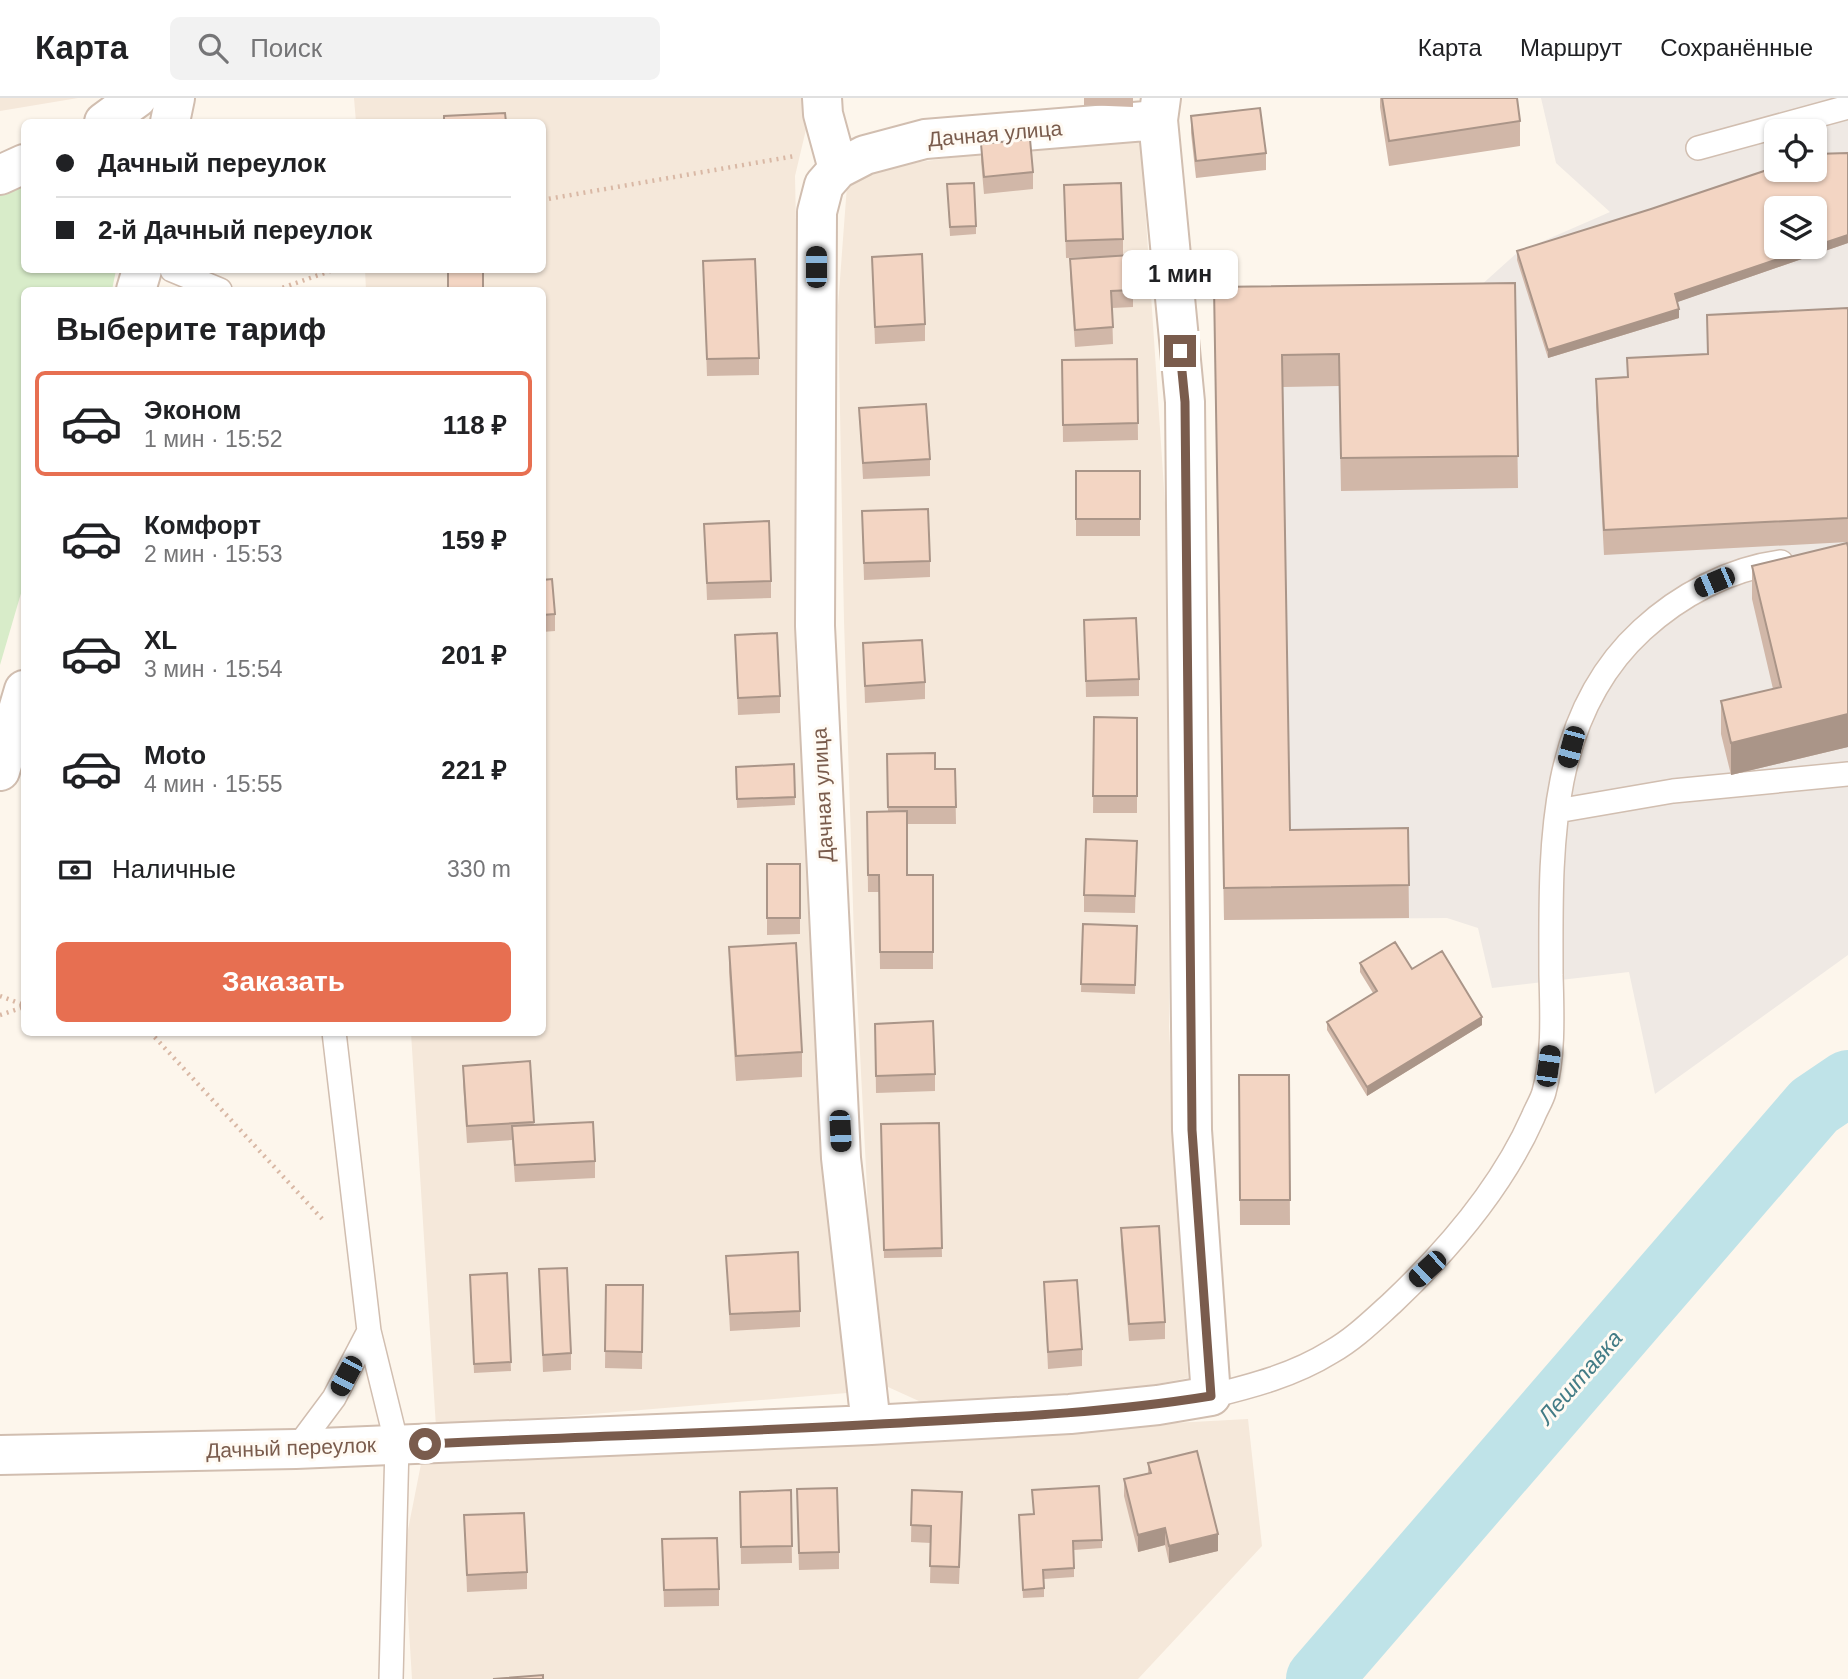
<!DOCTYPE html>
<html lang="ru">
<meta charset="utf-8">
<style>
:root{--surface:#fff;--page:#f2f2f2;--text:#202124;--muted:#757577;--line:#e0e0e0;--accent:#e76f51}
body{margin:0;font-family:Helvetica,sans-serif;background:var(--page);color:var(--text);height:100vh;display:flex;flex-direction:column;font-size:26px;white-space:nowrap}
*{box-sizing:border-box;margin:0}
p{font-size:23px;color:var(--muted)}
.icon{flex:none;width:38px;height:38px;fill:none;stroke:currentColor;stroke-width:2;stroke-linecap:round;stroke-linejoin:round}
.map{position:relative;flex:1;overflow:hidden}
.side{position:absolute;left:21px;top:189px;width:525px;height:749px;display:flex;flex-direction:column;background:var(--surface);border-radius:10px;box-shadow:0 2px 5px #0004}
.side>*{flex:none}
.top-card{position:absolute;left:21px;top:21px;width:525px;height:154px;border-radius:10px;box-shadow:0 2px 5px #0004;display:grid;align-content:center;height:154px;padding:0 35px;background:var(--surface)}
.buttons{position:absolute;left:1764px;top:21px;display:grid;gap:14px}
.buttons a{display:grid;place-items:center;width:63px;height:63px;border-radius:10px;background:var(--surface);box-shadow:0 2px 5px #0004;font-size:35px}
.end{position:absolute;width:32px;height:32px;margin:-16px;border:9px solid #7a5c4d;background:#fff;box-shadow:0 0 0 4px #fff}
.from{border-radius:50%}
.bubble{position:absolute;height:49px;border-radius:10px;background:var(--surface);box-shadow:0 2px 5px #0004;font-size:23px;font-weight:700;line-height:49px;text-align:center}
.car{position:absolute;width:21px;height:42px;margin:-21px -10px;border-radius:9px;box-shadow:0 0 5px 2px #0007;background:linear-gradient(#222 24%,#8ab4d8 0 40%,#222 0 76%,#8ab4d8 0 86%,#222 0)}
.top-card b{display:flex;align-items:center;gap:24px;height:66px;font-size:26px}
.top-card b+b{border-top:2px solid var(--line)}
.top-card i{width:18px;height:18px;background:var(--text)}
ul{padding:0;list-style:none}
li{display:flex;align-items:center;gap:21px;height:105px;margin:0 14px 10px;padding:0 21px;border:4px solid transparent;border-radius:10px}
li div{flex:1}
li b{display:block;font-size:26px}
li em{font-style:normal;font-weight:700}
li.on{border-color:var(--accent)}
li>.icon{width:63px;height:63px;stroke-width:1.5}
h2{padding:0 35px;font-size:32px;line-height:84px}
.pay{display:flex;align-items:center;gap:18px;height:77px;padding:0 35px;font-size:26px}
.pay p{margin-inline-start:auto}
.primary-button{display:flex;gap:14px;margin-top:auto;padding:14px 35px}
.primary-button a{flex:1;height:80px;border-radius:10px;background:var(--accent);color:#fff;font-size:28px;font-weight:700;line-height:80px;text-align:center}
header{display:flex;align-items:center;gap:42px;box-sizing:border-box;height:98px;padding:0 35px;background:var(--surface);border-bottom:2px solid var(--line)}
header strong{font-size:33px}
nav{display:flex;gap:38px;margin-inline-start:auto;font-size:24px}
.search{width:490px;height:63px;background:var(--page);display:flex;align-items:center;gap:18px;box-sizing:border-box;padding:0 24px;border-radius:10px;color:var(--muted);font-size:26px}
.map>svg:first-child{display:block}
</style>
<header>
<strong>Карта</strong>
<div class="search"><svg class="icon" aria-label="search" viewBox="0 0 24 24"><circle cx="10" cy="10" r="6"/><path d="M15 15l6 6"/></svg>Поиск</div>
<nav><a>Карта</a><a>Маршрут</a><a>Сохранённые</a></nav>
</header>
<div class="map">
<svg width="1848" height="1581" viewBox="0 0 1848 1581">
<rect width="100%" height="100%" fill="#fdf6ec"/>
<!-- residential -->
<path fill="#f5e8da" d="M 0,0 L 78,0 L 0,13 Z
M 354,0 L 811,0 L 812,6 L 795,78 L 797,174 L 795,557 L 814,867 L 847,1295 L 436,1329 L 411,935 L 542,934 L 542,192 L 366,192 L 365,172 L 542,172 L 542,24 L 356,24 Z
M 1140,33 L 1168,450 L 1169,929 L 1188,1280 L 1090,1299 L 921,1304 L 877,1284 L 854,839 L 844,523 L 838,208 L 848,74 Z
M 1248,1321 L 1262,1448 L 1138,1581 L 412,1581 L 404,1452 L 421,1366 Z"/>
<!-- industrial -->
<path fill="#efe9e4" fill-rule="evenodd" d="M 1541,0 L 1848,0 L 1848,857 L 1655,996 L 1629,874 L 1492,890 L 1478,830 L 1447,820 L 1224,822 L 1214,221 L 1375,188 L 1469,198 L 1518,154 L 1610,114 L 1556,65 ZM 1776,33 L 1815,33 L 1815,72 L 1776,72 ZM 1776,110 L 1815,110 L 1815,149 L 1776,149 Z"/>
<!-- green -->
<path fill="#d8ecc9" d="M 24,78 L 24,172 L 116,172 L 112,192 L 24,192 L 24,485 L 0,567 L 0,90 Z"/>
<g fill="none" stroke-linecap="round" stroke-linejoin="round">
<!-- river -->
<path stroke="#bfe3e8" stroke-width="66" d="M 1319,1581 L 1814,1008 L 1848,985"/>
<defs>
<path id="lane" d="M 1698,50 L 1848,9
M 172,172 L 220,192
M 1557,713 L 1673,693 L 1848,676
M 334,934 L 369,1233
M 1211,1298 C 1252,1288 1294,1277 1331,1254 C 1354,1241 1372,1223 1392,1205 C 1447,1153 1502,1089 1533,1019 C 1536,1011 1542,1002 1544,994 C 1554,958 1552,914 1551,877 C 1551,756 1545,621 1642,532 C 1680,497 1729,471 1781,464
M 296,1351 L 334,1300 L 369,1233 L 397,1347 L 391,1581"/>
<path id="street" d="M 822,0 L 823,16 L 838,71
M 104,24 L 137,0
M 170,24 L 175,0
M 0,77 L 24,66
M 136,192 L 142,172
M 0,673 L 24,592
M 871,1327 L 841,1060 L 815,528 L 817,114 L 824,87 L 838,71 L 865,57 L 925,41 L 1158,22
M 0,1357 L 296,1351 L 871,1327 L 1070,1316 L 1158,1307 L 1211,1298 L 1192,1032 L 1185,304 L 1158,22 L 1161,0"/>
</defs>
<!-- lane casing -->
<use href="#lane" stroke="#d1beb0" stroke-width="26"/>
<!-- street casing -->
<use href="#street" stroke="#d1beb0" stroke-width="42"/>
<!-- path -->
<path stroke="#d9b8a5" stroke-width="4.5" stroke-dasharray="2 5" stroke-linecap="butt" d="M 542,102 L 795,58
M 276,192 L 333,172
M 0,898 L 24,907
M 0,917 L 24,909
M 150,934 L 325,1124"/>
<!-- lane -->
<use href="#lane" stroke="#fff" stroke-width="23"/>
<!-- street -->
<use href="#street" stroke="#fff" stroke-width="38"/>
</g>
<!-- wall -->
<path fill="#d1b7a8" d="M 1084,0 L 1133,0 L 1133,9 L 1084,7 Z
M 1380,0 L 1517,0 L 1520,23 L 1520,48 L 1389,68 L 1380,9 Z
M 1191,18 L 1266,55 L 1266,72 L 1196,80 L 1191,35 Z
M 981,46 L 1033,74 L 1033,91 L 984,96 L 981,63 Z
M 947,86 L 976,128 L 976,136 L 950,138 Z
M 1064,87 L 1123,141 L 1123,157 L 1133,192 L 1133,209 L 1112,210 L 1113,246 L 1075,249 L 1070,178 L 1070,161 L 1121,158 L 1066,160 Z
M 1848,145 L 1677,204 L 1679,220 L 1548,260 L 1517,162 L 1517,153 Z
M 872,159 L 925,226 L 925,243 L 875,246 Z
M 703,163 L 759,260 L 759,277 L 707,278 Z
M 1515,185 L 1518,390 L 1341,393 L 1339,288 L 1283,289 L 1290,732 L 1408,730 L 1409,820 L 1224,822 L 1214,189 Z
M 1848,210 L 1848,444 L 1604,457 L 1596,306 L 1596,281 L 1627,279 L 1627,260 L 1707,256 L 1707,217 Z
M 1137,261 L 1138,342 L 1063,344 L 1062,262 Z
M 859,310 L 930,361 L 930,378 L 863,381 Z
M 1076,373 L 1140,373 L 1140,438 L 1076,438 Z
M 862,413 L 930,463 L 930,479 L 864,482 Z
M 704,426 L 771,483 L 771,500 L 707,502 Z
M 1752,468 L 1848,649 L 1731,677 L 1721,636 L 1721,603 L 1773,591 L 1752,501 Z
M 542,482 L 555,516 L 555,533 L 542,534 Z
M 1084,522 L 1139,581 L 1139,598 L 1086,599 Z
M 735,537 L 780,598 L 780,615 L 738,617 Z
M 863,545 L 925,584 L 925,601 L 865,605 Z
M 1094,619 L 1137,620 L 1137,715 L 1093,715 Z
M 887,656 L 935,671 L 955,671 L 956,726 L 907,726 L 907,777 L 933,777 L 933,871 L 880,871 L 879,794 L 868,794 L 867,714 L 888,713 Z
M 794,666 L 795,707 L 737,710 L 736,669 Z
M 1137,743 L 1135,815 L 1084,814 L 1084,797 Z
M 767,766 L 800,766 L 800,836 L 767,837 Z
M 1083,826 L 1137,828 L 1135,896 L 1081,894 Z
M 729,849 L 802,954 L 802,979 L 736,983 L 729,874 Z
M 1360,865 L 1412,871 L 1482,927 L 1367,998 L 1327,932 L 1327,924 L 1373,895 L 1360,874 Z
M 875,926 L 935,976 L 935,993 L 876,995 Z
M 530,963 L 534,1027 L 595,1063 L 595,1080 L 515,1084 L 512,1042 L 467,1045 L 463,985 L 463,968 Z
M 1239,977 L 1289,977 L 1290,1127 L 1240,1127 Z
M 939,1025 L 942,1159 L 884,1160 L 881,1026 Z
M 1121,1130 L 1165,1224 L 1165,1241 L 1129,1243 L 1121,1147 Z
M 726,1158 L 800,1213 L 800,1229 L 730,1233 Z
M 539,1171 L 571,1255 L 571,1272 L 543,1274 Z
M 507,1175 L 511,1273 L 474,1275 L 470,1177 Z
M 1044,1184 L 1082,1251 L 1082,1268 L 1048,1271 Z
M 606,1187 L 643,1187 L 642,1271 L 605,1270 Z
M 1148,1365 L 1218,1453 L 1169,1465 L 1165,1447 L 1138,1454 L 1124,1398 L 1124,1381 L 1148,1375 Z
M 791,1392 L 792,1465 L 741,1466 L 740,1411 Z
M 912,1392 L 962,1411 L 959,1486 L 930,1485 L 931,1445 L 911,1444 Z
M 797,1408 L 839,1454 L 839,1471 L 799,1472 Z
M 464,1417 L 527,1474 L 527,1491 L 467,1494 Z
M 1019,1425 L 1102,1442 L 1102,1450 L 1074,1452 L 1074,1479 L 1044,1481 L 1044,1499 L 1023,1500 Z
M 662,1441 L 719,1491 L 719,1508 L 664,1509 Z"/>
<!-- shaded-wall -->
<path fill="#aa9588" d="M 1848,137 L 1848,145 L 1675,205 L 1675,196 Z
M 1679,211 L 1679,220 L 1548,260 L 1548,252 Z
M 1848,616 L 1848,649 L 1731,677 L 1731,645 Z
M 1482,919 L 1482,927 L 1367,998 L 1367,989 Z
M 1165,1430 L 1165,1447 L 1138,1454 L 1138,1437 Z
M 1218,1436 L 1218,1453 L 1169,1465 L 1169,1448 Z"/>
<!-- building -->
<path fill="#f3d5c3" stroke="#aa9588" stroke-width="2" d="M 1382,0 L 1517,0 L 1520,23 L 1389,43 Z
M 1260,10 L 1266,55 L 1196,63 L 1191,18 Z
M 505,15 L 506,24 L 444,24 L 444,18 Z
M 1030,41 L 1033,74 L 984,79 L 981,46 Z
M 1848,55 L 1848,137 L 1815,148 L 1815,110 L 1776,110 L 1776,149 L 1813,149 L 1675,196 L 1679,211 L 1548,252 L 1517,153 L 1651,111 L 1776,69 L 1776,72 L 1815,72 L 1815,56 Z
M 974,85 L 976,128 L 950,129 L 947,86 Z
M 1121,85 L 1123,141 L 1066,143 L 1064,87 Z
M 922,156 L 925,226 L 875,229 L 872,159 Z
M 1131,157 L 1133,192 L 1111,193 L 1113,229 L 1075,232 L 1070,161 Z
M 755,161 L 759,260 L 707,261 L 703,163 Z
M 448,172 L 483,172 L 483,192 L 448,192 Z
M 1515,185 L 1518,358 L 1341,360 L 1339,256 L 1282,257 L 1290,732 L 1408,730 L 1409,787 L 1224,790 L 1214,189 Z
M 1848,210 L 1848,420 L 1604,432 L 1596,281 L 1628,279 L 1627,260 L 1708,256 L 1707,217 Z
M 1137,261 L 1138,325 L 1063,327 L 1062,262 Z
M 926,306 L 930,361 L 863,365 L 859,310 Z
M 1076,373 L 1140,373 L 1140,421 L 1076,421 Z
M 928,411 L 930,463 L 864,465 L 862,413 Z
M 769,423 L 771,483 L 707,485 L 704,426 Z
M 1847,445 L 1848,449 L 1848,616 L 1731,645 L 1721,603 L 1781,589 L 1752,468 Z
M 552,481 L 555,516 L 542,517 L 542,482 Z
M 1136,520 L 1139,581 L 1086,583 L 1084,522 Z
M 777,535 L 780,598 L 738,600 L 735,537 Z
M 922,542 L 925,584 L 865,588 L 863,545 Z
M 1094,619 L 1137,620 L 1137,698 L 1093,698 Z
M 935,655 L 935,671 L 955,671 L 956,709 L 888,709 L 887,656 Z
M 794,666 L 795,699 L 737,701 L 736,669 Z
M 907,713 L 907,777 L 933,777 L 933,854 L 880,854 L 879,777 L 868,777 L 867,714 Z
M 1086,741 L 1137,743 L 1135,798 L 1084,797 Z
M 767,766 L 800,766 L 800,820 L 767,820 Z
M 1083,826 L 1137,828 L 1135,887 L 1081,886 Z
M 1395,844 L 1412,871 L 1442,853 L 1482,919 L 1367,989 L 1327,924 L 1377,893 L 1360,865 Z
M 796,845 L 802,954 L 736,958 L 729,849 Z
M 933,923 L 935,976 L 876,978 L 875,926 Z
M 530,963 L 534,1024 L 467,1028 L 463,968 Z
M 1239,977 L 1289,977 L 1290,1102 L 1240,1102 Z
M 593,1024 L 595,1063 L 515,1067 L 512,1028 Z
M 939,1025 L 942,1150 L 884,1152 L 881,1026 Z
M 1159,1128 L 1165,1224 L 1129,1226 L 1121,1130 Z
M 798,1154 L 800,1213 L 730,1216 L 726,1158 Z
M 567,1170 L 571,1255 L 543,1257 L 539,1171 Z
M 507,1175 L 511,1264 L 474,1266 L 470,1177 Z
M 1077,1182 L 1082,1251 L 1048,1254 L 1044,1184 Z
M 606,1187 L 643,1187 L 642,1254 L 605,1253 Z
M 1197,1353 L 1218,1436 L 1169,1448 L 1165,1430 L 1138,1437 L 1124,1381 L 1151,1375 L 1148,1365 Z
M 1099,1388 L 1102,1442 L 1073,1443 L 1074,1470 L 1043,1472 L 1044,1490 L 1023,1492 L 1019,1417 L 1034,1416 L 1032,1392 Z
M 837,1390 L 839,1454 L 799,1455 L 797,1391 Z
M 791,1392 L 792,1448 L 741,1449 L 740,1394 Z
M 912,1392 L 962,1394 L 959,1469 L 930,1468 L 931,1428 L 911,1427 Z
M 524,1415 L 527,1474 L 467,1477 L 464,1417 Z
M 717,1440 L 719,1491 L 664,1492 L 662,1441 Z
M 543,1577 L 543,1581 L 493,1581 Z"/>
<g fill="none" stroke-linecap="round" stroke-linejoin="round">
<!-- route -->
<path stroke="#7a5c4d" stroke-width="9" d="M 425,1346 C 589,1338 753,1334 916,1324 C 1015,1319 1113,1314 1211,1298 L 1192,1032 L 1185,304 L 1180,253"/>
</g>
<g text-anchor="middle" stroke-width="6" stroke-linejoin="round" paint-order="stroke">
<!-- street labels -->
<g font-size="21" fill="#7a5c4d" stroke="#fffaf3">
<text transform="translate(995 36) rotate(-5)" y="7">Дачная улица</text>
<text transform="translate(823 697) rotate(-93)" y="7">Дачная улица</text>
<text transform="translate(291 1350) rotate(-2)" y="7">Дачный переулок</text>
</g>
<!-- water labels -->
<g font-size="23" font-style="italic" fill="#437c86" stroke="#fffaf3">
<text transform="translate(1580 1279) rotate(-49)" y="8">Лештавка</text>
</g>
</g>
</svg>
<div class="buttons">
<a><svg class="icon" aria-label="locate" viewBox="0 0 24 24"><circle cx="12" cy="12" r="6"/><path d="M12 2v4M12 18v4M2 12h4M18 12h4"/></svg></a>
<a><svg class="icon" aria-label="layers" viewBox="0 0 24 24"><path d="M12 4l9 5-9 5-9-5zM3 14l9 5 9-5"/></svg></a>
</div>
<i class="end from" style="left:425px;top:1346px"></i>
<i class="end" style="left:1180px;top:253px"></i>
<div class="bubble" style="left:1122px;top:152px;width:116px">1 мин</div>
<i class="car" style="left:816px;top:169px;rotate:0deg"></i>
<i class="car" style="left:1714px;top:484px;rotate:247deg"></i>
<i class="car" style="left:1571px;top:649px;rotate:195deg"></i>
<i class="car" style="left:1548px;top:968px;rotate:8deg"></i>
<i class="car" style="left:840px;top:1033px;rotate:177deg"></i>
<i class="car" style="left:1427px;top:1171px;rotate:227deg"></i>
<i class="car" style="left:346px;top:1278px;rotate:208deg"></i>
<div class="top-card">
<b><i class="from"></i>Дачный переулок</b>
<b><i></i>2-й Дачный переулок</b>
</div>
<section class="side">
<h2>Выберите тариф</h2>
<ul>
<li class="on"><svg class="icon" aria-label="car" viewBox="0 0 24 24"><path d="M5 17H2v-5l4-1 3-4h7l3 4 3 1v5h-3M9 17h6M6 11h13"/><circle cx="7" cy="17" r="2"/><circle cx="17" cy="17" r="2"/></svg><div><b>Эконом</b><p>1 мин · 15:52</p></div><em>118 ₽</em></li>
<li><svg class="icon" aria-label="car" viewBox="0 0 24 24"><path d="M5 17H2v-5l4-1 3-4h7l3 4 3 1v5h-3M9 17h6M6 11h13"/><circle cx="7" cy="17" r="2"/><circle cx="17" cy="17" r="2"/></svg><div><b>Комфорт</b><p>2 мин · 15:53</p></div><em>159 ₽</em></li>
<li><svg class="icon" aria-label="car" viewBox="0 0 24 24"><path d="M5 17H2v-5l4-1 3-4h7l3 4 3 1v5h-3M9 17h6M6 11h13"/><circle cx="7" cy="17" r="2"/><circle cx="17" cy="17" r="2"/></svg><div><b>XL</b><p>3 мин · 15:54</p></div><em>201 ₽</em></li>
<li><svg class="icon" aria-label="car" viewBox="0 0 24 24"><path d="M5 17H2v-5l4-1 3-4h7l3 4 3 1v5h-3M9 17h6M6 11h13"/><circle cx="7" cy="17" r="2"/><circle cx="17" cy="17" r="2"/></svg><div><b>Moto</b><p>4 мин · 15:55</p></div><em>221 ₽</em></li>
</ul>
<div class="pay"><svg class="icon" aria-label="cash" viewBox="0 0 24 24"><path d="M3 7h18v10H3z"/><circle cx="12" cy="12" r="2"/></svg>Наличные<p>330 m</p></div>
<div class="primary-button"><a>Заказать</a></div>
</section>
</div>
